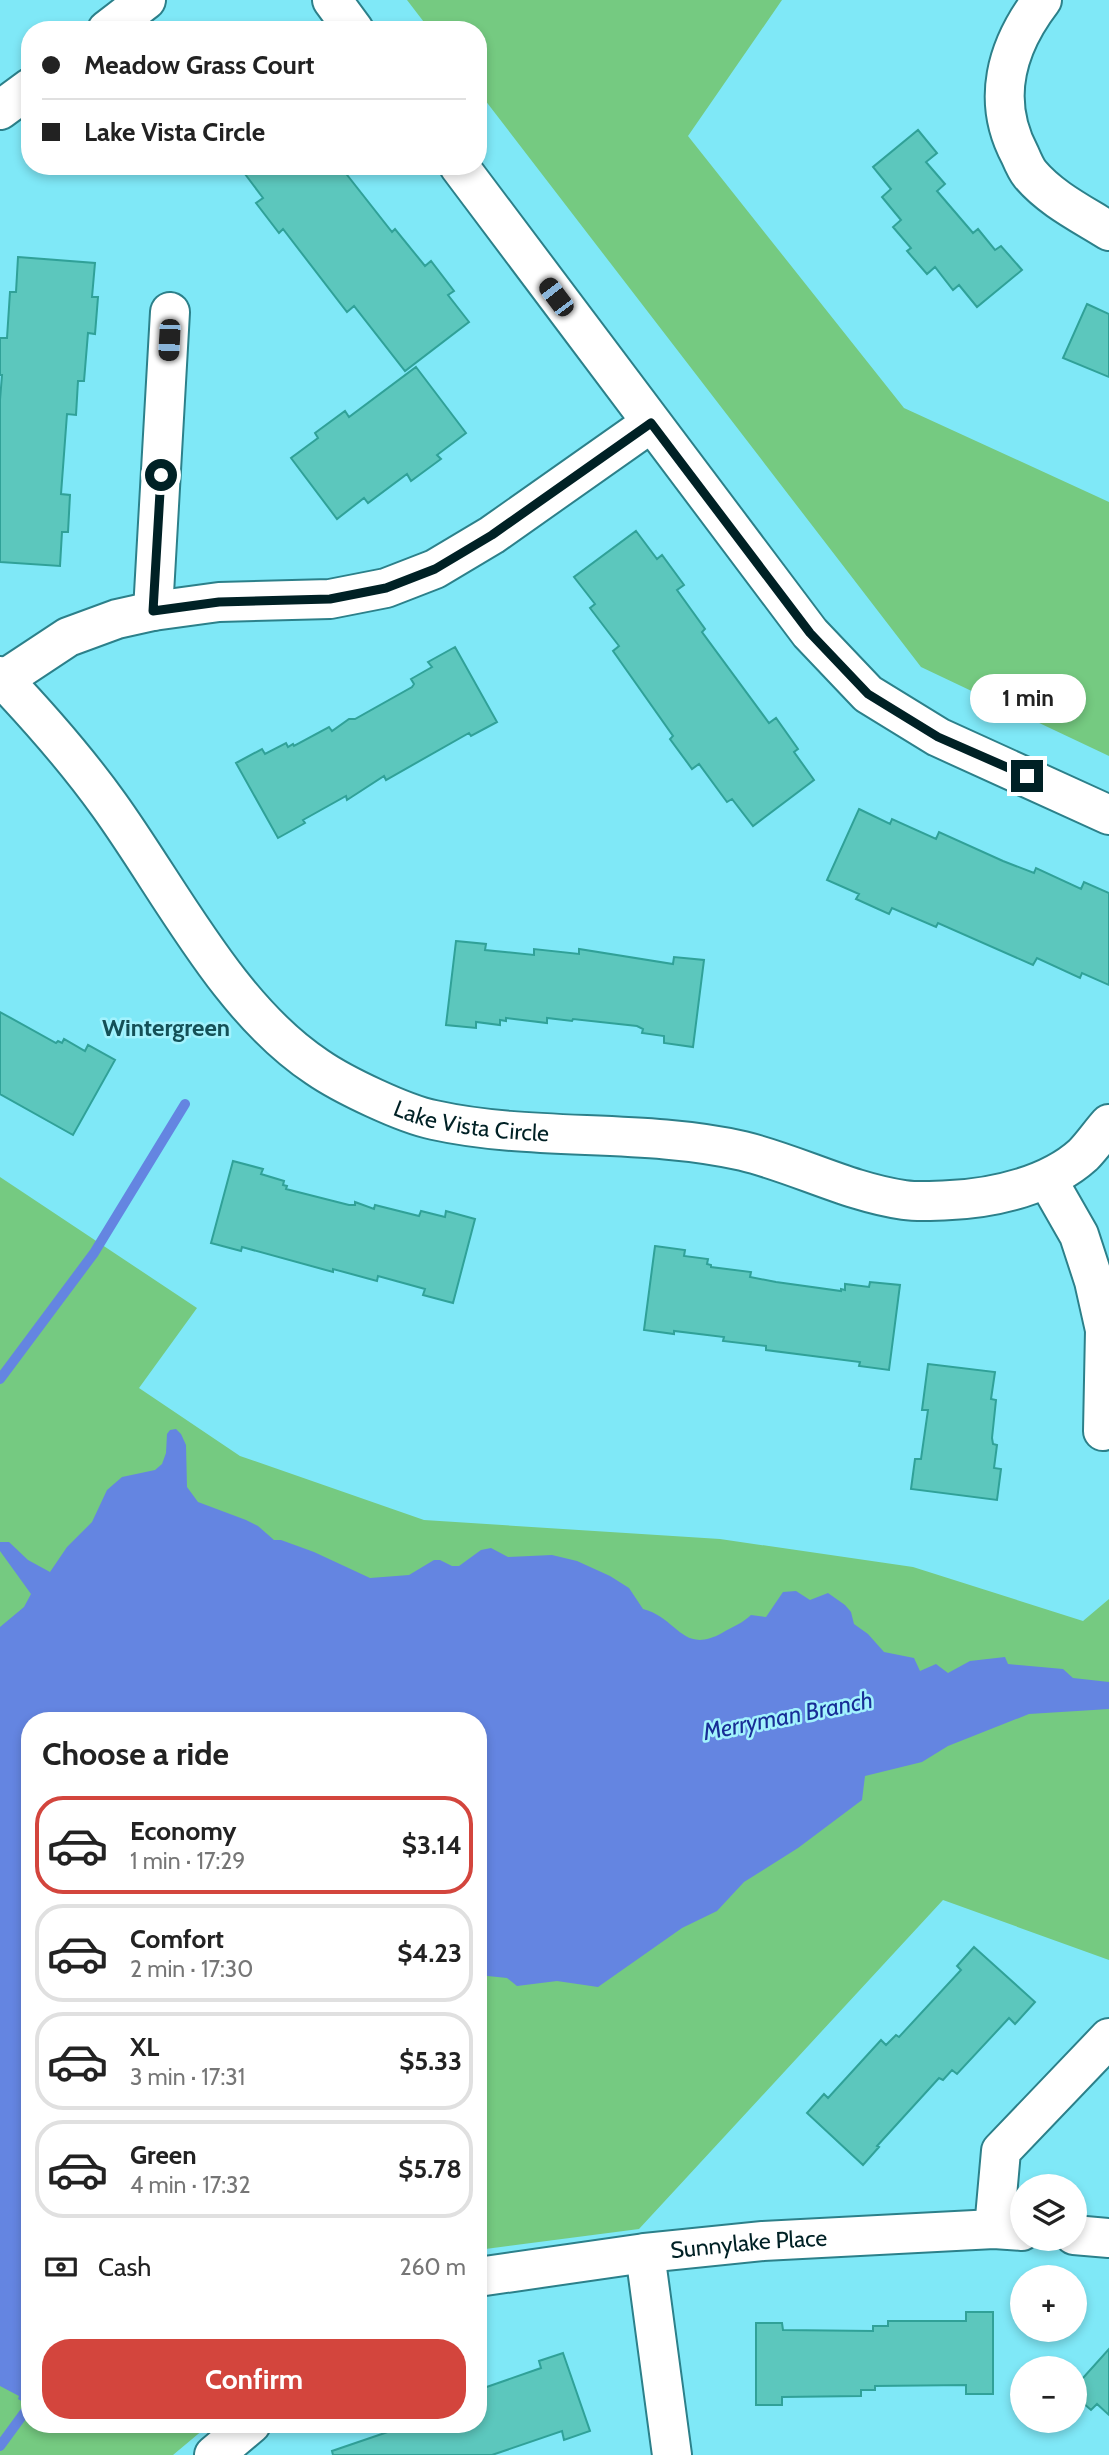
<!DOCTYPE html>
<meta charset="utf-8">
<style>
:root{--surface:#fff;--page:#f2f2f2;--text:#222;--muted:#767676;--line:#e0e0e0;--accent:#d3453d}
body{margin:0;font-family:Cabin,sans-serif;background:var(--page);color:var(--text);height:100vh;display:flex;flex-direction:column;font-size:26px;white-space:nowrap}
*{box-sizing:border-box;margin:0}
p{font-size:23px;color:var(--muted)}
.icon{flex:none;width:38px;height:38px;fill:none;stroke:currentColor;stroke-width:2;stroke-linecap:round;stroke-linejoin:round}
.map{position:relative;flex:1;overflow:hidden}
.side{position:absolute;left:21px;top:1712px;width:466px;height:721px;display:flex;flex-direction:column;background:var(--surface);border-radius:28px;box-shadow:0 4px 10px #0003}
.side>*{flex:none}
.hud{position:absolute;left:21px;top:21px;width:466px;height:154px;border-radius:28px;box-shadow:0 4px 10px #0003;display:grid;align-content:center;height:154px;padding:0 21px;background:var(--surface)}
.fabs{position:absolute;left:1010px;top:2174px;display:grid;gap:14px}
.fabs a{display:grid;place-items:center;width:77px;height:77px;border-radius:50%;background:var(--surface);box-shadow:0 4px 10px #0003;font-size:35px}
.end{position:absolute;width:32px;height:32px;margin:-16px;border:9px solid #002125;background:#fff;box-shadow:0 0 0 4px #fff}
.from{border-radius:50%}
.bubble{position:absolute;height:49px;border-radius:24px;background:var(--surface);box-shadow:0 4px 10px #0003;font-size:23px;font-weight:700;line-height:49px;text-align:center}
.car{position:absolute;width:21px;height:42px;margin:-21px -10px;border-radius:9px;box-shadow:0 0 5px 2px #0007;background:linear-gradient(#222 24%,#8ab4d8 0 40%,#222 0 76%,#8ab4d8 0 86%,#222 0)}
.hud b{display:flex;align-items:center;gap:24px;height:66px;font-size:26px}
.hud b+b{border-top:2px solid var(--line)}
.hud i{width:18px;height:18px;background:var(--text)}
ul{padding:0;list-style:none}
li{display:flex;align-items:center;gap:21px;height:98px;margin:0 14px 10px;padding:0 7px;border:4px solid var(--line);border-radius:28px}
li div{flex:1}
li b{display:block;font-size:26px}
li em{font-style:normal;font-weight:700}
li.active{border-color:var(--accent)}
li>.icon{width:63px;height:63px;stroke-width:1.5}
h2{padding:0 21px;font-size:32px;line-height:84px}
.pay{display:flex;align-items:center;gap:18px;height:77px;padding:0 21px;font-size:26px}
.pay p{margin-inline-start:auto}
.button{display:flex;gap:14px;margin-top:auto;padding:14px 21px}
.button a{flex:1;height:80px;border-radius:28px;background:var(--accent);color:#fff;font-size:28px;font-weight:700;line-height:80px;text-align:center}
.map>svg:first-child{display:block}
</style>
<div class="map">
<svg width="1109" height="2455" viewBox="0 0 1109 2455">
<rect width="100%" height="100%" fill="#7fe8f7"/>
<!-- green -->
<path fill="#75ca81" d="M 407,0 L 782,0 L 688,136 L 904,408 L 1109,502 L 1109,756 L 921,667 L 478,91 L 478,30 L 430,30 Z
M 0,1177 L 197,1308 L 139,1388 L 240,1456 L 424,1520 L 720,1539 L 913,1567 L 1083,1621 L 1109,1599 L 1109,1960 L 943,1900 L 639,2229 L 478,2250 L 478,1720 L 30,1720 L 30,2424 L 210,2424 L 173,2455 L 0,2455 Z"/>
<!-- water -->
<path fill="#6485e1" d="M 176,1429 L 181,1434 L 186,1445 L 187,1487 L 198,1502 L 246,1520 L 258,1526 L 274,1540 L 281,1540 L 314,1552 L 370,1578 L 409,1575 L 434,1560 L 440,1560 L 452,1566 L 459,1566 L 481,1550 L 491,1548 L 508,1557 L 552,1555 L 577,1561 L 610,1576 L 629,1588 L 643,1609 C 678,1618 682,1655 722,1633 C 732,1627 743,1623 751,1615 L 766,1617 L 783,1592 L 796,1591 L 810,1600 L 828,1593 L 845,1605 L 851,1612 L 854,1624 L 868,1634 L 884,1652 L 914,1658 L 920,1671 L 936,1664 L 948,1673 L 970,1661 L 1005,1657 L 1008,1664 L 1063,1669 L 1073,1678 L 1109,1682 L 1109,1709 L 1029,1714 L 948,1746 L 922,1762 L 865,1776 L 862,1800 L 798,1848 L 744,1882 L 717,1911 L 682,1928 L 598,1987 L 557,1981 L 517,1986 L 507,1978 L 478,1975 L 478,1720 L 30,1720 L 30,2406 L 18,2399 L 19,2396 L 0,2386 L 0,1627 L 24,1607 L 31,1594 L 0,1551 L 0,1542 L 9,1542 L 28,1560 L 50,1572 L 67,1547 L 92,1522 L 107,1490 L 122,1477 L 155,1470 L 162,1464 L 166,1453 L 167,1434 L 170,1430 Z"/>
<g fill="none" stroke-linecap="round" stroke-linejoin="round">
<!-- stream -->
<path stroke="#6485e1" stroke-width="10" d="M 0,1379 L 94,1253 L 185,1104
M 0,2446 L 30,2405"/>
</g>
<!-- building -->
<path fill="#5cc7bd" stroke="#30a198" stroke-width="2" d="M 918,130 L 937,153 L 926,162 L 945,184 L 937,191 L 973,233 L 978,229 L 995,250 L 1001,246 L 1022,270 L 977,307 L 959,285 L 953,290 L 935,267 L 927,274 L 907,251 L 911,248 L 893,227 L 901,220 L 882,197 L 891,189 L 873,167 Z
M 239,166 L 340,166 L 392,232 L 395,229 L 425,266 L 431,261 L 454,291 L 448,295 L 469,322 L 405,371 L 354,306 L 347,312 L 283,229 L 279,233 L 256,203 L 263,198 Z
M 18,257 L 95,263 L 92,297 L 98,297 L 95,334 L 88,333 L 84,381 L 78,381 L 76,415 L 67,414 L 61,494 L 70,495 L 68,532 L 62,532 L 60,566 L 0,562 L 0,400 L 2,375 L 0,375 L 0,338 L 7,338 L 10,292 L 16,292 Z
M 1087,304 L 1109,314 L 1109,377 L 1063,358 Z
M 416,367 L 466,433 L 437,455 L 441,459 L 411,481 L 407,474 L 368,503 L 364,498 L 337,519 L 291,458 L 318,438 L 315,433 L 345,411 L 349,417 Z
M 636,531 L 657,559 L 662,555 L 684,585 L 677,590 L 705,629 L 702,632 L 769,723 L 776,718 L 798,749 L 794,752 L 814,780 L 753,826 L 732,799 L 727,802 L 699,764 L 692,769 L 670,739 L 673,736 L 613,651 L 619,646 L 590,608 L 595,604 L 574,577 Z
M 455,647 L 497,722 L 471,736 L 469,733 L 386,780 L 384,776 L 347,800 L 346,796 L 303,820 L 305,823 L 278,838 L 236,763 L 262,749 L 265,754 L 286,743 L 288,747 L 293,744 L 294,746 L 329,727 L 332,731 L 349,719 L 355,719 L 412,687 L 414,684 L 411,679 L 432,667 L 428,662 Z
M 859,809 L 890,824 L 892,819 L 936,839 L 939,832 L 1003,861 L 1034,873 L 1036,868 L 1081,889 L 1084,882 L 1109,893 L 1109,985 L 1082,973 L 1080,978 L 1037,958 L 1033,965 L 938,923 L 936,927 L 892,908 L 889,914 L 856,899 L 859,894 L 827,880 Z
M 456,941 L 486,944 L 485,950 L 534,955 L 534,949 L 579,954 L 579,949 L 673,964 L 674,957 L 704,960 L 693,1047 L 664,1043 L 664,1036 L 642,1033 L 643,1029 L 637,1026 L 573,1019 L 572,1021 L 547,1018 L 547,1023 L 506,1018 L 506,1021 L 500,1020 L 500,1025 L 476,1022 L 476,1028 L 446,1025 Z
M 0,1012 L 56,1043 L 58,1041 L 62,1043 L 64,1039 L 85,1051 L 88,1045 L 115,1060 L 73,1135 L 0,1094 Z
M 233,1161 L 263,1169 L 261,1174 L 284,1181 L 283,1185 L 287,1186 L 286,1189 L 349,1205 L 355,1205 L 355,1202 L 374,1209 L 375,1205 L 419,1216 L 421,1211 L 445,1217 L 446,1211 L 475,1219 L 453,1303 L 423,1295 L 425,1289 L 378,1276 L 377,1281 L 333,1269 L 333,1272 L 242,1247 L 241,1251 L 211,1243 Z
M 655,1246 L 685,1250 L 684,1256 L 708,1259 L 707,1264 L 711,1265 L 711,1267 L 751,1272 L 750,1277 L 776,1282 L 841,1291 L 841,1289 L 845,1290 L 845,1284 L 869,1287 L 870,1282 L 900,1285 L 889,1370 L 859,1366 L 860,1362 L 766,1350 L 766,1346 L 723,1341 L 724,1337 L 674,1331 L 674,1334 L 644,1330 Z
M 928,1364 L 995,1372 L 991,1399 L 996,1400 L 992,1438 L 993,1444 L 997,1445 L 994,1468 L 1001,1469 L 997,1500 L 911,1489 L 915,1459 L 921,1459 L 928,1410 L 922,1410 Z
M 974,1947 L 1035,2002 L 1015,2024 L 1009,2018 L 957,2074 L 952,2070 L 943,2080 L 939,2078 L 877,2146 L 879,2147 L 863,2165 L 807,2113 L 824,2094 L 828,2098 L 881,2040 L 886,2045 L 896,2035 L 899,2037 L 961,1970 L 957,1966 Z
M 966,2312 L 993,2312 L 993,2394 L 966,2394 L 966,2385 L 875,2386 L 875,2390 L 861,2390 L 861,2396 L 782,2397 L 782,2405 L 756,2405 L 756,2323 L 782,2323 L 783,2330 L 873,2331 L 873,2326 L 888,2326 L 888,2321 L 966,2321 Z
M 1109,2349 L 1109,2415 L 1097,2404 L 1091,2410 L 1074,2395 L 1074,2388 Z
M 563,2353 L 590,2431 L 564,2440 L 562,2431 L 492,2455 L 333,2455 L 332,2451 L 411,2424 L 478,2424 L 478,2390 L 541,2368 L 539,2361 Z"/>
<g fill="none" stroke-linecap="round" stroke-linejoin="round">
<defs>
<g id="minor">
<path d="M 332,0 L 354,30"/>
<path d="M 1042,0 C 1006,47 991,101 1020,155 C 1023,162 1026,169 1030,174 C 1051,199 1082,214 1109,231"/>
<path d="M 107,30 L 146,0"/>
<path d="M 0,110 L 30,88"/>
<path d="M 459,166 L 810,633 L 868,694 L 938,737 L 1109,815"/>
<path d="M 153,611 L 170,312"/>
<path id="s1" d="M 0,676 C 39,717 76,759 109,805 C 171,891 228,1008 317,1067 C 343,1085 404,1114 434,1120 C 533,1142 643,1128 743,1151 C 797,1164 848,1192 904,1200 C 919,1202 936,1201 951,1200 C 995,1198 1050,1185 1083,1155 C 1092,1146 1100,1134 1109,1124"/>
<path d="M 3,680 L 68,637 L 117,619 L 153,611 L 219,602 L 330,599 L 386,588 L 435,569 L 492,535 L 651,423"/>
<path d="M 1047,1179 L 1079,1235 L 1094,1281 L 1105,1330 L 1103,1431"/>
<path d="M 994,2229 L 1001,2151 L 1109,2038"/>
<path d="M 1074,2235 L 1109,2238"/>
<path d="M 645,2253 L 672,2455"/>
<path id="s2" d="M 478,2277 L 645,2253 L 763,2241 L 994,2229 L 1022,2231"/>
<path d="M 214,2455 L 251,2424"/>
</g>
</defs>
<!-- minor casing -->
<use href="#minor" stroke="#2c808a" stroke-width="42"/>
<!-- minor -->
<use href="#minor" stroke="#fff" stroke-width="38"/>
</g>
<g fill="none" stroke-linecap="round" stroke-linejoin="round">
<!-- route -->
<path stroke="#002125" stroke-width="9" d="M 161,475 L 153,611 L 219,602 L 330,599 L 386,588 L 435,569 L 492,535 L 651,423 L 810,633 L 868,694 L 938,737 L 1027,776"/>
</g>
<g text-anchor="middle" stroke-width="5" stroke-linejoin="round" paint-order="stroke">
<!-- street labels -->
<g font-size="23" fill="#002125" stroke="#a2f2fd">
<text dy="8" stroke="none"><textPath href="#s1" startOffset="672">Lake Vista Circle</textPath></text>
<text dy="8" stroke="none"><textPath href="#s2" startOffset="273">Sunnylake Place</textPath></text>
</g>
<!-- neighbourhood labels -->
<g font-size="24" font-weight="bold" fill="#145057" stroke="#a2f2fd">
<text x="166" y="1036">Wintergreen</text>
</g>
<!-- water labels -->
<g font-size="24" font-style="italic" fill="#182d96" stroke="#a2f2fd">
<text transform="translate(788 1716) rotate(-11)" y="8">Merryman Branch</text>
</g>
</g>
</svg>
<div class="fabs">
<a><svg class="icon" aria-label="layers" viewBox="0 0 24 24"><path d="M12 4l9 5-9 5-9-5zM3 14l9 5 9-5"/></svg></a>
<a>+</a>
<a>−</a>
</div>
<i class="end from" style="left:161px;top:475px"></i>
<i class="end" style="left:1027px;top:776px"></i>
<div class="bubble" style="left:970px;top:674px;width:116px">1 min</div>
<i class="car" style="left:556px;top:297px;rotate:323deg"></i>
<i class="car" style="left:169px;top:340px;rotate:183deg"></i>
<div class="hud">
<b><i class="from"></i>Meadow Grass Court</b>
<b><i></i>Lake Vista Circle</b>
</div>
<section class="side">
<h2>Choose a ride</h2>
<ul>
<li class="active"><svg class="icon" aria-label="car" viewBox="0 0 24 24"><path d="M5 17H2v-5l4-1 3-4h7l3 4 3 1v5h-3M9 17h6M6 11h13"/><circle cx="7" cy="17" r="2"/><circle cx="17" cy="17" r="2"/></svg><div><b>Economy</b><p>1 min · 17:29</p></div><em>$3.14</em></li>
<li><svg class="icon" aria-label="car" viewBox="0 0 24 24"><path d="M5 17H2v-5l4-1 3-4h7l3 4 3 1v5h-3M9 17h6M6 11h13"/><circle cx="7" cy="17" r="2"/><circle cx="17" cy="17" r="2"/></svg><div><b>Comfort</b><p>2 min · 17:30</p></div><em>$4.23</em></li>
<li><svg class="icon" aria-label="car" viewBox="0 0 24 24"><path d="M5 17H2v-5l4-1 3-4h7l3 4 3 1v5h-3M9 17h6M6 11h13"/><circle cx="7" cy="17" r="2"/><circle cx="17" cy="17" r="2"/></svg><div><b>XL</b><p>3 min · 17:31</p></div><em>$5.33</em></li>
<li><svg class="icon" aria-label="car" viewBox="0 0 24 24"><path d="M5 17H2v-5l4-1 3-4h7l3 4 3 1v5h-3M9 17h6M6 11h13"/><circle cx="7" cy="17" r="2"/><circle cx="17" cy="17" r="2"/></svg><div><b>Green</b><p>4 min · 17:32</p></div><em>$5.78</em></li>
</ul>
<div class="pay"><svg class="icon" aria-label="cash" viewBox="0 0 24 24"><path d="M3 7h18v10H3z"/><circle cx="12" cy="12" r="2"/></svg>Cash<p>260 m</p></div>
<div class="button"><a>Confirm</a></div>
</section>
</div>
